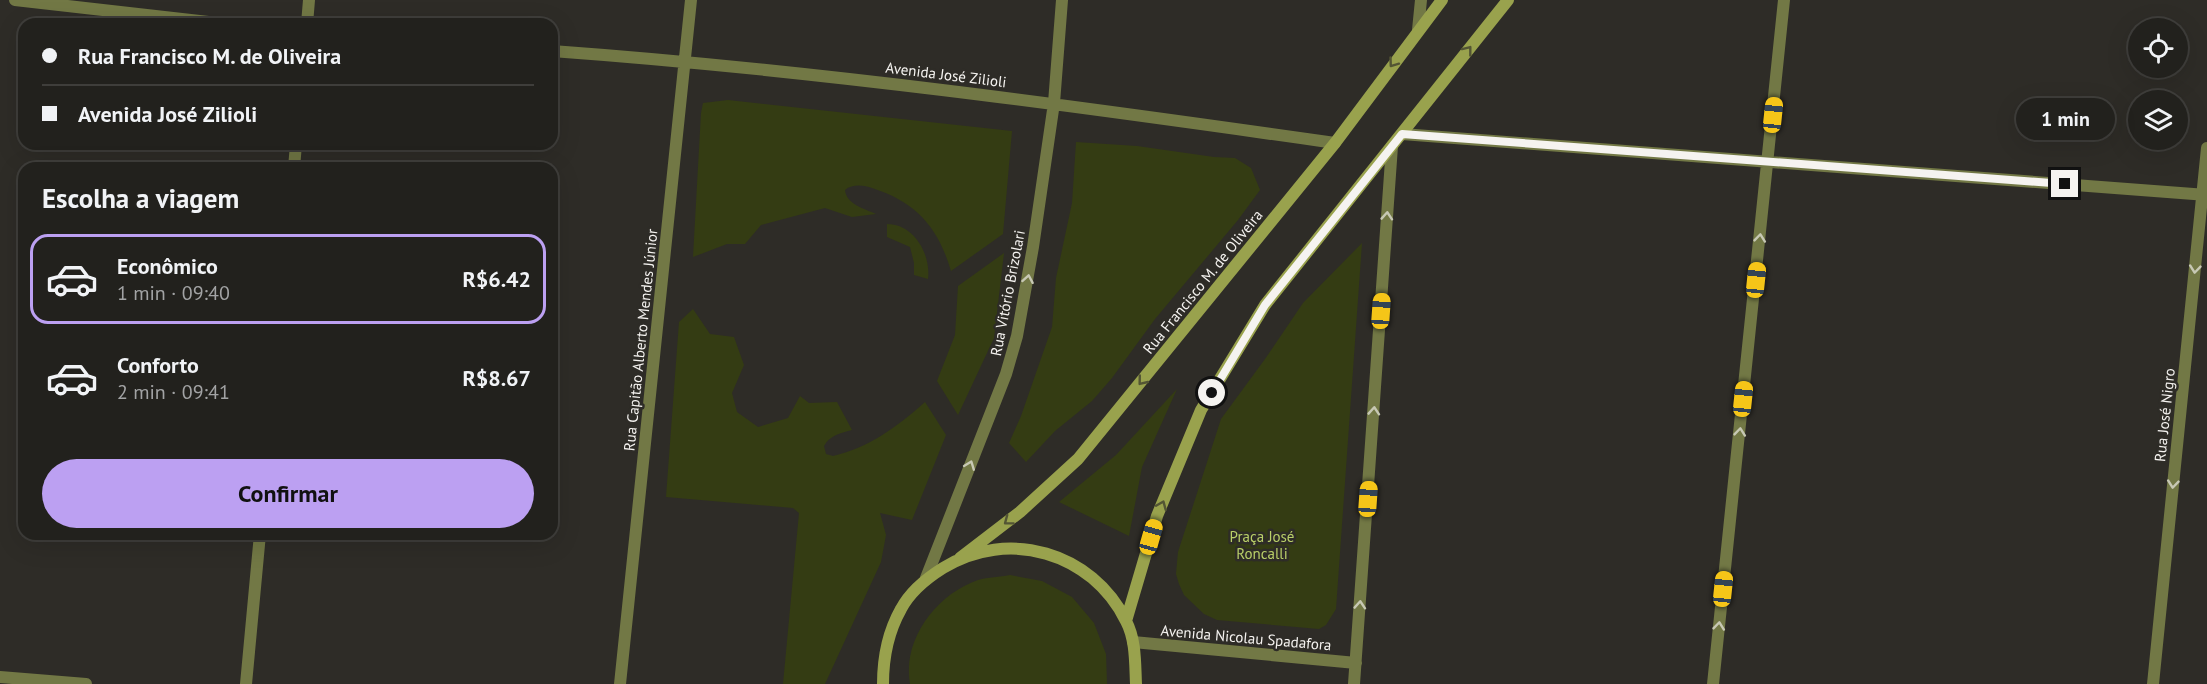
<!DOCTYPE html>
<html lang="pt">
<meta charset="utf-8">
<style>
:root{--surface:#22211d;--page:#2e2e2a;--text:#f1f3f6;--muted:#a2a3a4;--line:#3f3e3b;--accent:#bca0f2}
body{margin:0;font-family:"PT Sans",sans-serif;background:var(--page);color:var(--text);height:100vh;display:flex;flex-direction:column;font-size:22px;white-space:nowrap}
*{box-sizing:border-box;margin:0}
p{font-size:20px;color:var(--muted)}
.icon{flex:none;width:33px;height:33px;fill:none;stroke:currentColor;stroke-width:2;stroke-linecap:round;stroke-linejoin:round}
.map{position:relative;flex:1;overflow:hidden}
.details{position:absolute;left:18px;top:162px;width:540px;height:378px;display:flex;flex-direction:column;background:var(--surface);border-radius:18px;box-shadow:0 6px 24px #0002,0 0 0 2px var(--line)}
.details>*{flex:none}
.guide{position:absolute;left:18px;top:18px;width:540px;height:132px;border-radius:18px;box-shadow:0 6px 24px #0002,0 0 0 2px var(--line);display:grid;align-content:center;height:132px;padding:0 24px;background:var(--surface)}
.controls{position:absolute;left:2128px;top:18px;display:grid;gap:12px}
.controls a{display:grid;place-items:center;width:60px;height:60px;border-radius:50%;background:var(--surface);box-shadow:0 6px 24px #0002,0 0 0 2px var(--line);font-size:30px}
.end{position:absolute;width:27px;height:27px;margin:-14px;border:8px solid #f5f3f0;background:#111;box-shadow:0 0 0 3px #111}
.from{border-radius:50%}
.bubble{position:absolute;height:42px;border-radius:21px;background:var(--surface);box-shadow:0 6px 24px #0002,0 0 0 2px var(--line);font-size:20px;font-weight:700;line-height:42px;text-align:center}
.car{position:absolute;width:18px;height:36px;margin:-18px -9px;border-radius:8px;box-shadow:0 0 4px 2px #0007;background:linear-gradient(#f5c518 24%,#345 0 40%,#f5c518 0 76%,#345 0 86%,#f5c518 0)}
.guide b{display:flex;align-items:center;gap:21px;height:57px;font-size:22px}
.guide b+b{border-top:2px solid var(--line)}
.guide i{width:15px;height:15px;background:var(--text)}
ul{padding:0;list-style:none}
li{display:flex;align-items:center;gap:18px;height:90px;margin:0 12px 9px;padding:0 12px;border:3px solid transparent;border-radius:18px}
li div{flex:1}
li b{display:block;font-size:22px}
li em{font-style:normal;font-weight:700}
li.on{border-color:var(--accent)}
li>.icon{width:54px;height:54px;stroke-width:1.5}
h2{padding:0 24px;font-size:27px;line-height:72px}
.primary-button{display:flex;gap:12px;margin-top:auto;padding:12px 24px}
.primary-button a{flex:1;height:69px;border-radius:36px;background:var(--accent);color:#111;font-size:24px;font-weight:700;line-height:69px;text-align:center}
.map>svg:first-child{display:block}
</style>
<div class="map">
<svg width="2207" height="684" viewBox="0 0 2207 684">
<rect width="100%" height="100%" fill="#2e2c27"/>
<!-- green -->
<path fill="#343c13" d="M 728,100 L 1012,131 L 1003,234 L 951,271 C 938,227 916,202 872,188 C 864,185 852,184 845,190 C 846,204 865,209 876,214 L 852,217 L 825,208 L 761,225 L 745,244 L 727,244 L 693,257 L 701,113 L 703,103 Z
M 1076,142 L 1137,146 L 1214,157 L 1235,158 L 1251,168 L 1260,190 L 1238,220 L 1155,319 L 1112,378 L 1092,401 L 1055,431 L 1026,462 L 1009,443 L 1021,416 L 1052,327 L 1056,278 L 1072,203 Z
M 887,224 C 914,224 931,254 928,279 L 914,275 L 914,263 L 910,247 L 887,237 Z
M 1362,243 L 1336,609 L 1326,625 L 1319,629 L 1217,620 L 1204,614 L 1184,595 L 1179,584 L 1176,574 L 1178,552 L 1221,419 L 1265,359 L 1303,303 Z
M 1004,253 L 994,338 L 958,415 L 937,381 L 955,335 L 958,286 Z
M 693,309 L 710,334 L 734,337 L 744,365 L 732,393 L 737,412 L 758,427 L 788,418 L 800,396 L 809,403 L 837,402 L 852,430 C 841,433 830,435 824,446 L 826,454 L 833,456 C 869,448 898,426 925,402 L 946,435 L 912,520 L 880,513 L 886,535 L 881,562 L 825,684 L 783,684 L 799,513 L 793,508 L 666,497 L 679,322 Z
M 1177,389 L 1142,467 L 1129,536 L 1059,502 L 1116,455 Z
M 1010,575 L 1042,581 L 1072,597 L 1094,623 L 1106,654 L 1107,684 L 910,684 C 902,639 937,594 978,580 C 988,577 1000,577 1010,575 Z"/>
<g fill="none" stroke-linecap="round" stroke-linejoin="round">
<!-- street -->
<path stroke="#727845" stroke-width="12" d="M 15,0 L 226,24
M 307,24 L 309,0
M 1418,30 L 1421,0
M 552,51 C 814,70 1075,106 1335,143
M 1402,134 L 2207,195
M 294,168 L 296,144
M 926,578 L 1006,374 L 1017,336 L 1033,247 L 1054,103 L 1062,0
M 1133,642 L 1356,663
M 0,677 L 86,684
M 246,684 L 260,534
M 620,684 L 691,0
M 1354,684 L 1392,146
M 1713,684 L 1784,0
M 2153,684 L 2207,148"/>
<!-- secondary -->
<path stroke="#99a24d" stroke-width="12" d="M 960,558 L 1020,512 L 1078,459 L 1335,143 L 1442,0
M 1126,621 L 1157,516 L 1201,410 L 1265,305 L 1508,0
M 883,684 C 883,658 888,632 901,609 C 910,592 927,578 943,568 C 1008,528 1092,552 1126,621 C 1136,640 1135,663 1136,684"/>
</g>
<!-- one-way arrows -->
<defs><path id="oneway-chevron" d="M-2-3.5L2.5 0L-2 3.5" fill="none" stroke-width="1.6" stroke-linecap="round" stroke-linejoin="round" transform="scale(1.5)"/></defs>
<g stroke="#535534">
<use href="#oneway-chevron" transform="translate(1468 50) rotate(-52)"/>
<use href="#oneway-chevron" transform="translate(1393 63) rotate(126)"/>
<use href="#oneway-chevron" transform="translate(1142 381) rotate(129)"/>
<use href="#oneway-chevron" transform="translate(1162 505) rotate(-67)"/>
<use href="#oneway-chevron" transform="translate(1008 521) rotate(143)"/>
</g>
<g stroke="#c7c8b4">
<use href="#oneway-chevron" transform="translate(1387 216) rotate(-86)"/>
<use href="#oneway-chevron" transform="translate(1760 238) rotate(-84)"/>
<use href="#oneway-chevron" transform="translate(2195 269) rotate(96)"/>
<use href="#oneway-chevron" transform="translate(1028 279) rotate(-80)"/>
<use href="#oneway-chevron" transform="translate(1374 411) rotate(-86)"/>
<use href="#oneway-chevron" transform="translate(1740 432) rotate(-84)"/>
<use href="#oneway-chevron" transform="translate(970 465) rotate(-69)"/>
<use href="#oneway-chevron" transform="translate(2173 484) rotate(96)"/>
<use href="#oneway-chevron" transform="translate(1360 605) rotate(-86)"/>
<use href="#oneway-chevron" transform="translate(1719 626) rotate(-84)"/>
</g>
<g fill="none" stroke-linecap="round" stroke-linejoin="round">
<!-- route -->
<path stroke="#f5f3f0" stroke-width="8" d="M 1212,393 L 1265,305 L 1402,134 L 2065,184"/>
</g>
<g text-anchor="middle" stroke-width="5" stroke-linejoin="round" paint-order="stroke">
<!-- street labels -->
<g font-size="15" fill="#f5f3f0" stroke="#2e2c27">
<text transform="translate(946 75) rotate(7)" y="5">Avenida José Zilioli</text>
<text transform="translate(1203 282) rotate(-51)" y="5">Rua Francisco M. de Oliveira</text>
<text transform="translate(1008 293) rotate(-79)" y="5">Rua Vitório Brizolari</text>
<text transform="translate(641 340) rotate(-84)" y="5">Rua Capitão Alberto Mendes Júnior</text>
<text transform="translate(2165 415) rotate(-84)" y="5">Rua José Nigro</text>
<text transform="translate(1246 638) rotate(5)" y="5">Avenida Nicolau Spadafora</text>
</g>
<!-- park labels -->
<g font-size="15" fill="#b9cf68" stroke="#2e2c27">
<text x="1262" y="542">Praça José<tspan x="1262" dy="17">Roncalli</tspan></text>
</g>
</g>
</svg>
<div class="controls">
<a><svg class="icon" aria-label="locate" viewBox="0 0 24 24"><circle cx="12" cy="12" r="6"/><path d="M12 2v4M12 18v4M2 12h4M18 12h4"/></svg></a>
<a><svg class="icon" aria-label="layers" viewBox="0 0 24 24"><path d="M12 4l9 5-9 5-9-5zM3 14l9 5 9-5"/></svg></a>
</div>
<i class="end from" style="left:1212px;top:393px"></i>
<i class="end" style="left:2065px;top:184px"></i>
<div class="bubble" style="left:2016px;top:98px;width:99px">1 min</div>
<i class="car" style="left:1773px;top:115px;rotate:6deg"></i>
<i class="car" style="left:1756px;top:280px;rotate:6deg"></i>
<i class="car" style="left:1381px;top:311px;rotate:4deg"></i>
<i class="car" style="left:1743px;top:399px;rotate:6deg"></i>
<i class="car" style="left:1368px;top:499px;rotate:4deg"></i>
<i class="car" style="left:1151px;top:537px;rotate:16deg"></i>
<i class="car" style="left:1723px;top:589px;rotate:6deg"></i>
<div class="guide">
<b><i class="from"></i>Rua Francisco M. de Oliveira</b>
<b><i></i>Avenida José Zilioli</b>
</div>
<section class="details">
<h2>Escolha a viagem</h2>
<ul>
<li class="on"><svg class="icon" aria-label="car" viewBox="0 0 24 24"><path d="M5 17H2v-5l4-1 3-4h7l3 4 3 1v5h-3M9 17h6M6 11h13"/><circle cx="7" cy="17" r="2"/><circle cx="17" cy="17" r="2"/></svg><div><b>Econômico</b><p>1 min · 09:40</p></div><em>R$6.42</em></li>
<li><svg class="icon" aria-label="car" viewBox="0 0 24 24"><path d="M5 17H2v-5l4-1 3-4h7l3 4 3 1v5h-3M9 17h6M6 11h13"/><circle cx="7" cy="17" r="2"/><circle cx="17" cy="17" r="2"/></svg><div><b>Conforto</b><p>2 min · 09:41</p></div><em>R$8.67</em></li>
</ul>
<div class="primary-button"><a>Confirmar</a></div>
</section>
</div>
